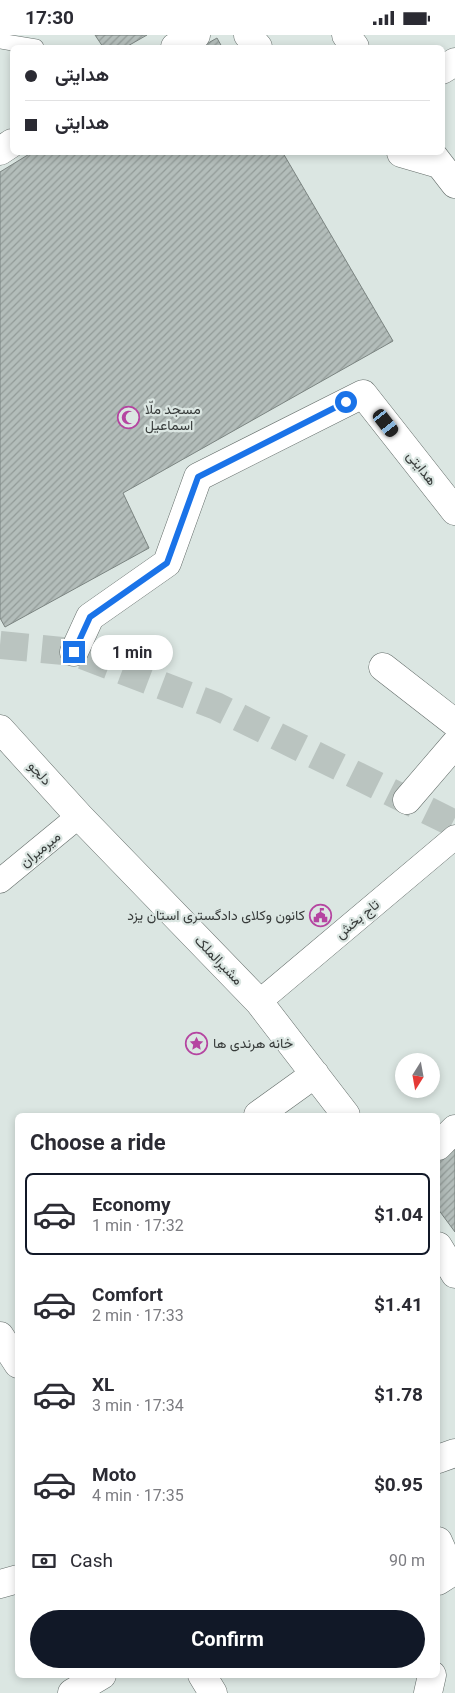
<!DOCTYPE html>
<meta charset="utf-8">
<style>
:root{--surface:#fff;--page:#f2f2f3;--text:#2b2b33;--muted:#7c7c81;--line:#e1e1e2;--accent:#111827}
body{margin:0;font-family:Roboto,Vazirmatn,sans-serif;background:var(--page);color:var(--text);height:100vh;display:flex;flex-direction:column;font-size:19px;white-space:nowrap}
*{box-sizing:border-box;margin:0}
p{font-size:16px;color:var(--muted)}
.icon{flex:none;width:28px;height:28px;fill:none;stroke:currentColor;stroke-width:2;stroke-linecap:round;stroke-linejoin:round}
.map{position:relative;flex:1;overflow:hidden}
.sheet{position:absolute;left:15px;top:1078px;width:425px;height:565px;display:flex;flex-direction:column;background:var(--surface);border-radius:8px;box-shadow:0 2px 8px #0003}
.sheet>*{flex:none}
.banner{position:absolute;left:10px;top:10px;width:435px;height:110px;border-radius:8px;box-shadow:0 2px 8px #0003;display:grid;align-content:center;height:110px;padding:0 15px;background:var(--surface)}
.needle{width:32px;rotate:191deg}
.buttons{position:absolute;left:395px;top:1018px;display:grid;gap:10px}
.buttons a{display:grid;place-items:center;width:45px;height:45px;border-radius:50%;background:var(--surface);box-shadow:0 2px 8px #0003;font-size:25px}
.end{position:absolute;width:22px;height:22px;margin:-11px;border:6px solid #1a73e8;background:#fff;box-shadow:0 0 0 2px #fff}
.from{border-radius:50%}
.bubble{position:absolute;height:35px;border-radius:18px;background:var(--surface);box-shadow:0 2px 8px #0003;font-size:16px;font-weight:700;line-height:35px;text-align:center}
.car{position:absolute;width:15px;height:30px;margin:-15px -8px;border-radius:6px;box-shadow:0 0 4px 1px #0007;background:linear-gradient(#222 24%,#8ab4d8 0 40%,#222 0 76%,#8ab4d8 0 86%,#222 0)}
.banner b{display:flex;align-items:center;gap:18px;height:48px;font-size:19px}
.banner b+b{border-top:1px solid var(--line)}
.banner i{width:12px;height:12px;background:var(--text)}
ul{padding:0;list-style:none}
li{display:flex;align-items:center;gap:15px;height:82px;margin:0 10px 8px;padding:0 5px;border:2px solid transparent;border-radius:8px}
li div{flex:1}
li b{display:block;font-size:19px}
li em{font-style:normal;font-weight:700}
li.current{border-color:var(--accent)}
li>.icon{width:45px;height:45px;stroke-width:1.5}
h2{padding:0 15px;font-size:22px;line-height:60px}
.pay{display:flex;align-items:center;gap:12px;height:55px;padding:0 15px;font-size:19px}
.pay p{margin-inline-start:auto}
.cta{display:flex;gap:10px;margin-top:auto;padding:10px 15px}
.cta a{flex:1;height:58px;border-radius:30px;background:var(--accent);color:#fff;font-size:20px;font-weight:700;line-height:58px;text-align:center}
.status{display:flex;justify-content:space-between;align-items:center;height:35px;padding:0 25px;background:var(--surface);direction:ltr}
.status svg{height:14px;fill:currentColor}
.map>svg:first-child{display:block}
</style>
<div class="status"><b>17:30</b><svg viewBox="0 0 49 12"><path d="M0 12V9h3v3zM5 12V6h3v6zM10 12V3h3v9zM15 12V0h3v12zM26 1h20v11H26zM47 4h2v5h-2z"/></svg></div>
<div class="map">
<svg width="455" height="1658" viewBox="0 0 455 1658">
<defs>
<pattern id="building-hatch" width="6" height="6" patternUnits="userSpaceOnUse" patternTransform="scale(1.25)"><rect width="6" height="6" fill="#b3bdba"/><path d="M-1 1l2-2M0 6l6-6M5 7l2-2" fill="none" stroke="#929b98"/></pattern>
</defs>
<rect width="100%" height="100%" fill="#dbe6e2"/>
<!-- building -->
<path fill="url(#building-hatch)" stroke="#7b8481" d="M 95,0 L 147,0 L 126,12 L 103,12 Z
M 217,3 L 222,12 L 201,12 Z
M 31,118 L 283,118 L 393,306 L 123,458 L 149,513 L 5,592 L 0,583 L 0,137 Z
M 455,1110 L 455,1197 L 438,1174 L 438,1125 Z"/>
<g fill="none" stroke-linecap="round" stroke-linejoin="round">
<!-- minor-tunnel -->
<path stroke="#bac4c0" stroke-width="28" stroke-dasharray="28 14" stroke-linecap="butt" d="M 0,610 L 74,617 L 216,671 L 455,789"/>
<defs>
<path id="service" d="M 0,6 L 36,12"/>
<path id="pedestrian" d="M 0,846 L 79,781
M 259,967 L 455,802"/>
<path id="minor" d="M 248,0 L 258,12
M 346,0 L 355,12
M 175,12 L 196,0
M 442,35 L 455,27
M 0,116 L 12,108
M 401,118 L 439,129
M 431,118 L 455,149
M 74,617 L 90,582 L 167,528 L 198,442 L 363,359 L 455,476
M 383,632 L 455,688
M 0,694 L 79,781 L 259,967 L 346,1080
M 407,765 L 455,709
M 258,1080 L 315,1039
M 438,1111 L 455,1094
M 438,1211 L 455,1239
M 0,1301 L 18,1329
M 438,1424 L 455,1418
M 438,1506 L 452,1537 L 438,1546
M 0,1549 L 18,1544
M 202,1640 L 213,1658
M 72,1658 L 102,1640
M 428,1658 L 432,1640"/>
</defs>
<!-- service casing -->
<use href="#service" stroke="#646d6a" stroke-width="16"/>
<!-- pedestrian casing -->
<use href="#pedestrian" stroke="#646d6a" stroke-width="25"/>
<!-- minor casing -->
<use href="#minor" stroke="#646d6a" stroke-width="29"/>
<!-- service -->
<use href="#service" stroke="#fff" stroke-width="15"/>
<!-- pedestrian -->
<use href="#pedestrian" stroke="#fff" stroke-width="24"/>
<!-- minor -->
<use href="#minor" stroke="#fff" stroke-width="28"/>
</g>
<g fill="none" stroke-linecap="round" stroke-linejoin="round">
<!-- route -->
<path stroke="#1a73e8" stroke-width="6" d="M 74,617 L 90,582 L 167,528 L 198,442 L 346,367"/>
</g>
<!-- icons -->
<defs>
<symbol id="mosque-ring" viewBox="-11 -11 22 22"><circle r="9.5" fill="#dbe6e2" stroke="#b545a1" stroke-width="1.5"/><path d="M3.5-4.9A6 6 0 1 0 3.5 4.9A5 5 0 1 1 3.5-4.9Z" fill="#b545a1"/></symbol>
<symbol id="civic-ring" viewBox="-11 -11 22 22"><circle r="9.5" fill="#dbe6e2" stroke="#b545a1" stroke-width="1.5"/><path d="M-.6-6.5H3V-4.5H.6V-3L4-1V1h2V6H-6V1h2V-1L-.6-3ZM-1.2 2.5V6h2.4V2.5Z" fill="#b545a1"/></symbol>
<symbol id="sight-ring" viewBox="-11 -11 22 22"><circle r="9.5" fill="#dbe6e2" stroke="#b545a1" stroke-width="1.5"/><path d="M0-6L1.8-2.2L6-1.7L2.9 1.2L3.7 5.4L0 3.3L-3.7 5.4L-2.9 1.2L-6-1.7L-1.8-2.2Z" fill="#b545a1"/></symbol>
</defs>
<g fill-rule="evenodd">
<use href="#mosque-ring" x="116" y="370" width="25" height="25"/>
<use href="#civic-ring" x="308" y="868" width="25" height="25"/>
<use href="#sight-ring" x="184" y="996" width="25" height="25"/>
</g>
<g text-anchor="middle" stroke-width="4.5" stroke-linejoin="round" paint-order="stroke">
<!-- poi labels -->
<g font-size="14" fill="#373b3a" stroke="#dbe6e2" text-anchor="start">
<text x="145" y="379">مسجد ملّا<tspan x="145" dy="16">اسماعیل</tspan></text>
<text x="305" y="885" text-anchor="end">کانون وکلای دادگستری استان یزد</text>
<text x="213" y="1013">خانه هرندی ها</text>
</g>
<!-- street labels -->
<g font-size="14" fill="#373b3a" stroke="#dbe6e2">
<text transform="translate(422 433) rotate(52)" y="5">هدایتی</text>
<text transform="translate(40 738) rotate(48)" y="5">دلجو</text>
<text transform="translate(40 814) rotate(-39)" y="5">میرمیران</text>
<text transform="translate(357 884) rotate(-40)" y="5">تاج بخش</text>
<text transform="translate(219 925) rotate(46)" y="5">مشیرالملک</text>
</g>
</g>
</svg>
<div class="buttons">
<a><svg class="needle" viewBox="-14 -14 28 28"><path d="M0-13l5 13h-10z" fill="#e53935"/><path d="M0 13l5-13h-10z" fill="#7c7c81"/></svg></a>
</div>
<i class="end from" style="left:346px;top:367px"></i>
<i class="end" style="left:74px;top:617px"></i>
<div class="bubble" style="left:91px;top:600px;width:82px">1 min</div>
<i class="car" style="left:386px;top:388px;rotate:142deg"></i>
<div class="banner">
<b><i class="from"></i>هدایتی</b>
<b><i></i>هدایتی</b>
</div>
<section class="sheet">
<h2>Choose a ride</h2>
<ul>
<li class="current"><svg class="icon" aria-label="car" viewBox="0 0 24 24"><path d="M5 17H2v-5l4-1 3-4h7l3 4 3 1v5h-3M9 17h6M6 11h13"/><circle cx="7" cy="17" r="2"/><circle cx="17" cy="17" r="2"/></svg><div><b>Economy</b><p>1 min · 17:32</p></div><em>$1.04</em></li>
<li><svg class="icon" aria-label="car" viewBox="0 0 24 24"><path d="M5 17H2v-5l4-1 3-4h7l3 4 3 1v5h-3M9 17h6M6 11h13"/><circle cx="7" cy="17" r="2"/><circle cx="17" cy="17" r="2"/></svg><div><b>Comfort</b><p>2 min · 17:33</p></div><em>$1.41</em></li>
<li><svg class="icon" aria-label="car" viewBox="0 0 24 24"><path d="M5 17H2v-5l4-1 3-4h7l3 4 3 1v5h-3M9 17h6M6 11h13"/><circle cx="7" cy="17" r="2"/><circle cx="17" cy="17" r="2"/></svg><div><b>XL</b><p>3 min · 17:34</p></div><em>$1.78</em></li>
<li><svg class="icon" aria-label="car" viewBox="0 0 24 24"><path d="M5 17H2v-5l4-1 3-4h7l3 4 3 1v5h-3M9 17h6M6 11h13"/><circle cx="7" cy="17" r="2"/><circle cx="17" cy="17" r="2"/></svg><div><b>Moto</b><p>4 min · 17:35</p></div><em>$0.95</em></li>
</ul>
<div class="pay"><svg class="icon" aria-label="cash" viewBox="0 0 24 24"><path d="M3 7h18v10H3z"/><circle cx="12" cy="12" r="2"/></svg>Cash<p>90 m</p></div>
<div class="cta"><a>Confirm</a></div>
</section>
</div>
